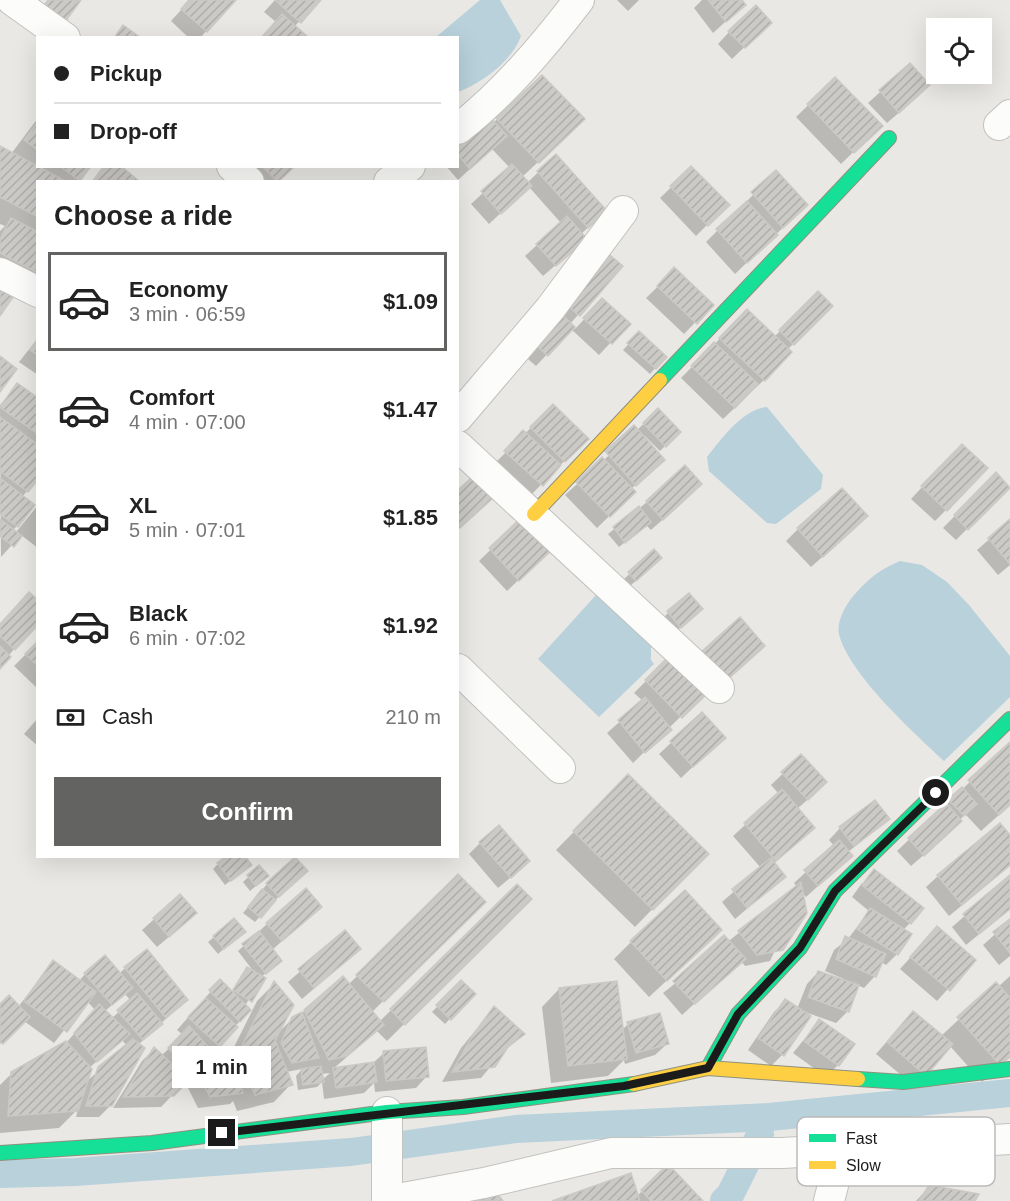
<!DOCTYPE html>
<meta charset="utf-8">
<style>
:root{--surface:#fff;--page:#f2f2f2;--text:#222;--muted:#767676;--line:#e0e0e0;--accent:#636361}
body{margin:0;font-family:Arial,sans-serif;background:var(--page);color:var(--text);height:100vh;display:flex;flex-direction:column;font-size:22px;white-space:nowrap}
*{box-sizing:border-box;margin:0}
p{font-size:20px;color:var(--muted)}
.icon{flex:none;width:33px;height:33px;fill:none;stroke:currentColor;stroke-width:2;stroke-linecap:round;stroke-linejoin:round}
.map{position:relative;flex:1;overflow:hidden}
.side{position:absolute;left:36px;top:180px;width:423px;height:678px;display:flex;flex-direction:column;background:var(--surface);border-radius:0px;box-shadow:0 6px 24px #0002}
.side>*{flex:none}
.banner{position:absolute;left:36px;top:36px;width:423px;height:132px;border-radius:0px;box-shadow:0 6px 24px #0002;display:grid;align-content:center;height:132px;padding:0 18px;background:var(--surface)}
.controls{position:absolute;left:926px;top:18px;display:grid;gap:12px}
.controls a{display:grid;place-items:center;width:66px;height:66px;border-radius:0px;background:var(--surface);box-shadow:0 6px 24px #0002;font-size:30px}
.end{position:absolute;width:27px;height:27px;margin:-14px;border:8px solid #1b1b1b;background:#fff;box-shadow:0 0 0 3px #fff}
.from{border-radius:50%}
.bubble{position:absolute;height:42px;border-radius:0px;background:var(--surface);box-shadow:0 6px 24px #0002;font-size:20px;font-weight:800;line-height:42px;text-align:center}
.banner b{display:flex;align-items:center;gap:21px;height:57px;font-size:22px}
.banner b+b{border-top:2px solid var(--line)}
.banner i{width:15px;height:15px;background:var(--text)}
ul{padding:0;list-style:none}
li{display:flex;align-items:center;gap:18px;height:99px;margin:0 12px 9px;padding:0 6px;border:3px solid transparent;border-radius:0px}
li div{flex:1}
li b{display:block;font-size:22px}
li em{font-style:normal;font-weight:800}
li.current{border-color:var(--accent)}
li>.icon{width:54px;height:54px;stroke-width:1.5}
h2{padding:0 18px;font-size:27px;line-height:72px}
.pay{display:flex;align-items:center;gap:15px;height:66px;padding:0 18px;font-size:22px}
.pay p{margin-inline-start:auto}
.button{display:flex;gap:12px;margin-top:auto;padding:12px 18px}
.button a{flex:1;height:69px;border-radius:0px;background:var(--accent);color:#fff;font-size:24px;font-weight:800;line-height:69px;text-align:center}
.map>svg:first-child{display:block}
</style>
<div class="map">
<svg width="1010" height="1201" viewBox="0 0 1010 1201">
<defs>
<pattern id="building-hatch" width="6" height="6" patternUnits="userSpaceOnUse" patternTransform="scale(1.5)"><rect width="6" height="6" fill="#cbcac7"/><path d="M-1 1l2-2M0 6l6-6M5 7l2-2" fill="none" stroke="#aeadaa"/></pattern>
</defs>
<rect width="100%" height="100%" fill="#e9e8e4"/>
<!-- water -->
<path fill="#b8d1db" d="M 480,0 L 500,0 L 521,36 C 512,61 482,83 458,92 L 458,38 L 436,37 Z
M 767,407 L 823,475 L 821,489 L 776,524 L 767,523 L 709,471 L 707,457 C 721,439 743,409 767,407 Z
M 900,561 L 922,565 L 947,582 L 969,605 L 1010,656 L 1010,697 L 944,761 C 914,733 848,673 839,634 C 836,621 847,602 856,593 C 870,577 881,569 900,561 Z
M 606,584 L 661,639 L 651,648 L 651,660 L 654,664 L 599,717 L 538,659 Z"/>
<!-- shadow -->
<path fill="#0003" fill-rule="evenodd" d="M 190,0 L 234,0 L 200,38 L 189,38 L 171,21 Z
M 275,0 L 319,0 L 294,27 L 306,37 L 262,38 L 276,22 L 264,12 Z
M 617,0 L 639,0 L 628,11 Z
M 702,0 L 740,0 L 744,5 L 713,33 L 694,8 Z
M 729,32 L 758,34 L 732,59 L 718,44 Z
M 910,65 L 917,97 L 887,123 L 868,103 Z
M 542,77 L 565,137 L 522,177 L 527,183 L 555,156 L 593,223 L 581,234 L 573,250 L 543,276 L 525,256 L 561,223 L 529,187 L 489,224 L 471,204 L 510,168 L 492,149 L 458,180 L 446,166 L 458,166 L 458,149 L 490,119 L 493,123 Z
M 835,79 L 880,126 L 841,164 L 796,117 Z
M 38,118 L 38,166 L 89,166 L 78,182 L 38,182 L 38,285 L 0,271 L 0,231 L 5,226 L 0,224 L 0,148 L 11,154 Z
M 257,166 L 294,166 L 277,182 L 254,182 L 248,175 Z
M 691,168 L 727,205 L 696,236 L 660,198 Z
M 776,172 L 794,217 L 735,274 L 706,242 Z
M 621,266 L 570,324 L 575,329 L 591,312 L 628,324 L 599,355 L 571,329 L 536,366 L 521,353 L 556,317 Z
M 675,270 L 712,305 L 684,334 L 646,298 Z
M 818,294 L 831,306 L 787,350 L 790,353 L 764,380 L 723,419 L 681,378 L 747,311 L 774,337 Z
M 639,333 L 665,357 L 650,374 L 623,350 Z
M 38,338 L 38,375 L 19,362 Z
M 17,385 L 38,400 L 38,478 L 22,497 L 18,525 L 13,530 L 16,532 L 38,505 L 38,548 L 21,535 L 1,557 L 0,405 Z
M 553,406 L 586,439 L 530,496 L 494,464 Z
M 658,411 L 679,432 L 660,451 L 645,436 L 643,438 L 651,471 L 631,489 L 634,492 L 597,528 L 565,495 Z
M 950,457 L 946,510 L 935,521 L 911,499 Z
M 996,474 L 1009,487 L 956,540 L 943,528 Z
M 472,479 L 478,511 L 458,530 L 458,492 Z
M 689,496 L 651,530 L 646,525 L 619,547 L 608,534 L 647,502 Z
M 524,517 L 541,559 L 507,591 L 479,561 Z
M 1010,521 L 1010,565 L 998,575 L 977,550 Z
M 855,528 L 811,567 L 786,541 L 798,529 Z
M 654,551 L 655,564 L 630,586 L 624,579 Z
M 668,613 L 696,615 L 675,632 L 663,618 Z
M 0,625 L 14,649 L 0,667 Z
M 38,642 L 38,689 L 14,666 Z
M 675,652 L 711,687 L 633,763 L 607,733 L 643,701 L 634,693 Z
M 702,714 L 712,749 L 681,778 L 659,754 Z
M 38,718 L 38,746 L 24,734 Z
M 1010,744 L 1010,805 L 981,831 L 965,814 L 949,833 L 911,866 L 897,851 Z
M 801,756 L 814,794 L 797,809 L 802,839 L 773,864 L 784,877 L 735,919 L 722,902 L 761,868 L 733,836 L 779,794 L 771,785 Z
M 628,777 L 706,854 L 635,927 L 556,850 Z
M 840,828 L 876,830 L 848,852 L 839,867 L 806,897 L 802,892 L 770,961 L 745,966 L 741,961 L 682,1015 L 663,993 L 797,887 L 794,883 L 834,846 L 829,840 Z
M 1010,837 L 1010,866 L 949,916 L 926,887 L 938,876 Z
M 480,843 L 517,872 L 498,888 L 469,854 Z
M 218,864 L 244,870 L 225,885 L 213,869 Z
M 259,867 L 262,881 L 250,891 L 243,882 Z
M 458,876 L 484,902 L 372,1012 L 379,1022 L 517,886 L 513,916 L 387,1041 L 377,1031 L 333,1069 L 373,1063 L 384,1053 L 427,1076 L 416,1088 L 375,1092 L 374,1083 L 364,1093 L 324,1099 L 322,1082 L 317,1087 L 298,1090 L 296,1076 L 302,1069 L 286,1072 L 291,1084 L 274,1102 L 237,1111 L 233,1101 L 230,1104 L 198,1108 L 185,1082 L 161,1107 L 113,1108 L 142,1061 L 154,1049 L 161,1056 L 183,1035 L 177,1030 L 220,981 L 231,992 L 248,968 L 254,972 L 238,951 L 267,924 L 308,918 L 272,950 L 275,966 L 261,977 L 245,1006 L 249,1010 L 219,1046 L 183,1077 L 187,1080 L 197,1070 L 228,1059 L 257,1001 L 274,984 L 275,1044 L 278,1033 L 293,1018 L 348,985 ZM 330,1073 L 322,1080 L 321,1074 Z
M 301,877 L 273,902 L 255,922 L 243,913 L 267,884 Z
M 1010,877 L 1010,909 L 966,945 L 952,927 Z
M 862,883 L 910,923 L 903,930 L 897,954 L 886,965 L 881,962 L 875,976 L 864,988 L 857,985 L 848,1011 L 836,1023 L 802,1011 L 782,1055 L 771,1066 L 748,1050 L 774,1012 L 786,1001 L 797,1009 L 807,984 L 818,972 L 843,981 L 844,979 L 825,971 L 834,950 L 848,939 L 869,911 L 852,897 Z
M 180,896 L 183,925 L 157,947 L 142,930 Z
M 1010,921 L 1010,956 L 999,965 L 983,945 Z
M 937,928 L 974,960 L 937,1001 L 900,969 Z
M 345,932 L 347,960 L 302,999 L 288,982 Z
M 214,937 L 238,937 L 218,954 L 208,942 Z
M 631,942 L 703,947 L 649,997 L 614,959 Z
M 53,962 L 79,981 L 85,974 L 119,974 L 125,968 L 186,1000 L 138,1045 L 111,1105 L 99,1117 L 76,1117 L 78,1109 L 59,1128 L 0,1133 L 0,1085 L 12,1073 L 66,1043 L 95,1010 L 87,1001 L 54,1043 L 24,1021 L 0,1044 L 0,1006 L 18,1007 ZM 125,994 L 131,1001 L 112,1018 L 105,1011 ZM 122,1040 L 127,1046 L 87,1081 L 89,1068 Z
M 1010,976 L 1010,1056 L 982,1082 L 950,1046 L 914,1086 L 876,1054 L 902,1024 L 941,1036 L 996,985 L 998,987 Z
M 461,982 L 474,994 L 445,1024 L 432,1012 Z
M 559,989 L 622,1030 L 628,1024 L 667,1044 L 655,1055 L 625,1064 L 624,1060 L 608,1076 L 551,1083 L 542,1007 Z
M 494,1008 L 523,1034 L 503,1052 L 481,1078 L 442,1082 L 461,1048 Z
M 819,1021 L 838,1065 L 826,1077 L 793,1053 Z
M 668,1166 L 701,1201 L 557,1201 L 637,1196 Z
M 929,1187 L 973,1201 L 916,1201 Z"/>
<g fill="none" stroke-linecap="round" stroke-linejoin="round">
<!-- canal -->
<path stroke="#b8d1db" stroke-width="28" d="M 0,1174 L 75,1172 L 351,1152 L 516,1129 L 769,1117 L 1010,1093
M 724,1201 L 730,1195 L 760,1135"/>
</g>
<!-- building -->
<path fill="url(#building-hatch)" stroke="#ccc9c5" stroke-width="1.5" d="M 48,0 L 81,0 L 62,26 L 40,11 Z
M 189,0 L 236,0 L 207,32 L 181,9 Z
M 275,0 L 321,0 L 301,23 Z
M 708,0 L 742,0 L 746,5 L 726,22 Z
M 756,5 L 772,23 L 745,48 L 728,31 Z
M 282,14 L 308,37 L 261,38 Z
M 123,25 L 141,38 L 114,38 Z
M 910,63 L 930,85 L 899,113 L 879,90 Z
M 542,75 L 585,119 L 539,163 L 496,118 Z
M 835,77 L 883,126 L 854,153 L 807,104 Z
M 490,117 L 507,136 L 470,169 L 458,155 L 458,147 Z
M 38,122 L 38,150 L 24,140 Z
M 0,146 L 67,182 L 38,182 L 38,217 L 0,197 Z
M 556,154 L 607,211 L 588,228 L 537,171 Z
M 512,164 L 532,186 L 501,214 L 481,191 Z
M 60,166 L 91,166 L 80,181 Z
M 104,166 L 121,166 L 140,182 L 92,182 Z
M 262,166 L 295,166 L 278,182 Z
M 691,166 L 730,205 L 708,226 L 670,186 Z
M 776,170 L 808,205 L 783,228 L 751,192 Z
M 747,201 L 778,235 L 747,263 L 716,229 Z
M 567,216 L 587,239 L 556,266 L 536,244 Z
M 11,218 L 38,232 L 38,273 L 0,253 L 0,239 Z
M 606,252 L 623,266 L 580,316 L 563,302 Z
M 674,267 L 714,305 L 697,324 L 657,286 Z
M 0,281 L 18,290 L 0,316 Z
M 818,291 L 833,306 L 794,345 L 779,330 Z
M 602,298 L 631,324 L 612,344 L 583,318 Z
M 747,309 L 792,352 L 765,381 L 719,338 Z
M 559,312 L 575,327 L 548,356 L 532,341 Z
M 639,331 L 667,357 L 656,369 L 627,343 Z
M 38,340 L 38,355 L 30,350 Z
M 714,342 L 758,384 L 735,408 L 691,366 Z
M 0,356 L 17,369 L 0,392 Z
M 17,383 L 38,398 L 38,434 L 0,407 Z
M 553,404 L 589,439 L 565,462 L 530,427 Z
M 658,408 L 681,432 L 666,447 L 643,423 Z
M 0,417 L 38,445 L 38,480 L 28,492 L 0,471 Z
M 634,425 L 665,460 L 636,486 L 605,451 Z
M 523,430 L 561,465 L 543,486 L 504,451 Z
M 962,444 L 988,468 L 947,511 L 921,486 Z
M 602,457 L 636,492 L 610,517 L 576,482 Z
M 685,465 L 702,484 L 663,520 L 646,501 Z
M 996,472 L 1010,488 L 968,530 L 954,515 Z
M 472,477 L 492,499 L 461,527 L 458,523 L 458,490 Z
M 0,478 L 35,505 L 18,527 L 0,514 Z
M 842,488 L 868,516 L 823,557 L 797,528 Z
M 639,506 L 651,522 L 625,543 L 613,527 Z
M 524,515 L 554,548 L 519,581 L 489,548 Z
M 0,519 L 22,536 L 14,547 L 0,536 Z
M 1010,519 L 1010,564 L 988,538 Z
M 654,549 L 662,558 L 636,581 L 628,572 Z
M 29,592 L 38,600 L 38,625 L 15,650 L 0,636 L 0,624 Z
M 689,593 L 703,609 L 681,628 L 667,611 Z
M 740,617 L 765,646 L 727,680 L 701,652 Z
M 38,641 L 38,666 L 25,654 Z
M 0,646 L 11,657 L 0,669 Z
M 675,650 L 713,688 L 682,718 L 645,680 Z
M 645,697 L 672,730 L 645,753 L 618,720 Z
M 702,712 L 726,738 L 693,767 L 670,741 Z
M 1010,742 L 1010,805 L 999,815 L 968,780 Z
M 801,754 L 827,782 L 808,800 L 781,772 Z
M 628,774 L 709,854 L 653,910 L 573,831 Z
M 962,787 L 977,804 L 964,816 L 948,799 Z
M 782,789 L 815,828 L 776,861 L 744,823 Z
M 875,800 L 890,819 L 854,846 L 839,827 Z
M 946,803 L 962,821 L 924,856 L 908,838 Z
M 1000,823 L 1010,835 L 1010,865 L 962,905 L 937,875 Z
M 499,825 L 530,861 L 511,878 L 479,842 Z
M 839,840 L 853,856 L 818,886 L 804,870 Z
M 226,856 L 245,856 L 252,865 L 231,881 L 217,863 Z
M 295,857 L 308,871 L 279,897 L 266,883 Z
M 771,858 L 786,877 L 747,908 L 732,889 Z
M 259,865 L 269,876 L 256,886 L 247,875 Z
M 874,869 L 924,908 L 911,924 L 862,885 Z
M 458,874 L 486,902 L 384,1002 L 356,975 Z
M 1010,875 L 1010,909 L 979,934 L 963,914 Z
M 801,882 L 807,913 L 783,950 L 757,955 L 738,931 Z
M 517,884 L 532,899 L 405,1025 L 390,1009 Z
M 306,888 L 322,907 L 282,941 L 266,923 Z
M 262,889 L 276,900 L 261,918 L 248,907 Z
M 685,890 L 722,930 L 667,981 L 630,941 Z
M 180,894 L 197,913 L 169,937 L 153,918 Z
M 870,908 L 912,934 L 898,955 L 857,929 Z
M 234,918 L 246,932 L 224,949 L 213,936 Z
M 1010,919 L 1010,953 L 993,932 Z
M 937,926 L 976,960 L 950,991 L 910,957 Z
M 345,930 L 361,949 L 314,988 L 298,969 Z
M 259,931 L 282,961 L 266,974 L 242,944 Z
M 724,935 L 746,959 L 695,1004 L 673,981 Z
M 845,936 L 886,954 L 876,977 L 836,959 Z
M 147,949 L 188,1000 L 166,1018 L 124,967 Z
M 105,955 L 133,988 L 112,1005 L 84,973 Z
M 53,960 L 96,992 L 67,1032 L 24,1001 Z
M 247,967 L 266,978 L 252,1002 L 233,990 Z
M 818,971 L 859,985 L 849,1012 L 808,997 Z
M 343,976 L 384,1025 L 347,1056 L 329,1060 L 304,1010 Z
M 220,979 L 251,1010 L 240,1022 L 209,990 Z
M 461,980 L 476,994 L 451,1020 L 436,1005 Z
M 274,981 L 294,1005 L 275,1040 L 293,1085 L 255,1095 L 238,1054 Z
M 617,981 L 627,1059 L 568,1066 L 559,988 Z
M 996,982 L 1010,998 L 1010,1057 L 1000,1065 L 957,1017 Z
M 137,993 L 163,1024 L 143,1040 L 117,1010 Z
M 9,995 L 30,1017 L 3,1044 L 0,1041 L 0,1004 Z
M 206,998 L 238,1027 L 220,1047 L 188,1017 Z
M 785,999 L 811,1016 L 784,1056 L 758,1038 Z
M 99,1004 L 130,1034 L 97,1062 L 74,1033 Z
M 494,1006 L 525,1034 L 508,1047 L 495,1067 L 452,1072 L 473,1035 Z
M 913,1011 L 953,1044 L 926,1076 L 887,1042 Z
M 302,1012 L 319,1058 L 292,1063 L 281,1043 L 292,1017 Z
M 660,1013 L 669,1044 L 636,1053 L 627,1022 Z
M 819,1019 L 855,1044 L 839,1066 L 804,1041 Z
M 189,1026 L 212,1051 L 190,1071 L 168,1048 Z
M 133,1039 L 145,1048 L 112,1106 L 86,1106 L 98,1067 Z
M 66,1041 L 92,1069 L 78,1111 L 8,1116 L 11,1072 Z
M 154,1047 L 189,1080 L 174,1096 L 123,1097 Z
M 426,1047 L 429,1077 L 386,1081 L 383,1051 Z
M 228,1054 L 243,1093 L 210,1097 L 196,1069 Z
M 374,1062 L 377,1082 L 336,1088 L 333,1068 Z
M 321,1066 L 324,1082 L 303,1085 L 301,1069 Z
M 668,1164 L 703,1201 L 651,1201 L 641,1190 Z
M 631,1173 L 640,1201 L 552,1201 Z
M 929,1185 L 979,1194 L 975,1201 L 919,1201 Z
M 497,1193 L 503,1201 L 463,1201 Z"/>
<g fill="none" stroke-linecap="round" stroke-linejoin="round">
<defs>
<path id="street" d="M 12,0 L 65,38
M 999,125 L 1010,115
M 458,129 C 504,93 543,47 579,0
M 232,166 L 249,182
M 389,182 L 410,166
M 0,273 L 38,292
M 458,417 L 550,309 L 623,211
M 458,446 L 719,688
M 458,669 L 560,768
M 387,1112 L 387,1201
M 387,1201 L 484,1183 L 611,1153 L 783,1153 L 1010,1139
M 829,1201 L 842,1150"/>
<path id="fast" d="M 660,380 L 889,138
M 708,1068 L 738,1014 L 800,948 L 835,891 L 1010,719
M 858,1079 L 903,1082 L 1010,1069
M 0,1153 L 152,1143 L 387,1112 L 463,1107 L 634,1084"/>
<path id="slow" d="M 534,514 L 660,380
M 634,1084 L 708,1068 L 858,1079"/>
</defs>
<!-- street casing -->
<use href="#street" stroke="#c2c2c0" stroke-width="32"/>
<!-- fast casing -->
<use href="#fast" stroke="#8e917d" stroke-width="16"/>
<!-- slow casing -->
<use href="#slow" stroke="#8e917d" stroke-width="16"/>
<!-- street -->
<use href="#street" stroke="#fcfcfb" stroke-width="30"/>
<!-- fast -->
<use href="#fast" stroke="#16e098" stroke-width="14"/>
<!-- slow -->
<use href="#slow" stroke="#ffcf43" stroke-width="14"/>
</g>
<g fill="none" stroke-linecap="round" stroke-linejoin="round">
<!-- route -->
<path stroke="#1b1b1b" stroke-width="8" d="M 222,1133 L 624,1086 L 708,1068 L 738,1014 L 800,948 L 835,891 L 936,793"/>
</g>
<!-- legend -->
<rect x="797" y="1117" width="198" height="69" rx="9" fill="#fff" stroke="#bbb" stroke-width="1.5"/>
<rect x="809" y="1134" width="27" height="8" fill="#16e098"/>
<rect x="809" y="1161" width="27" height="8" fill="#ffcf43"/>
<g font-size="16" fill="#1b1b1b">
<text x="846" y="1144">Fast</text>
<text x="846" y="1171">Slow</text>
</g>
</svg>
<div class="controls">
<a><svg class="icon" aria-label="locate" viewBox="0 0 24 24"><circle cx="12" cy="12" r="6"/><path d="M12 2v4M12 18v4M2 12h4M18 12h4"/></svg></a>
</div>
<i class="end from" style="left:936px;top:793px"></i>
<i class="end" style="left:222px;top:1133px"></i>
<div class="bubble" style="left:172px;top:1046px;width:99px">1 min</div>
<div class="banner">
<b><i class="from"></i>Pickup</b>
<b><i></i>Drop-off</b>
</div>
<section class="side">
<h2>Choose a ride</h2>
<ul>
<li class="current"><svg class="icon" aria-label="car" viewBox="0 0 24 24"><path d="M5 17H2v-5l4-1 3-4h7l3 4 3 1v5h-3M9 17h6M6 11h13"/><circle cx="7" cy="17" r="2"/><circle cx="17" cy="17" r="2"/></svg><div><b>Economy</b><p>3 min · 06:59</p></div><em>$1.09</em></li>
<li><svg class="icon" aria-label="car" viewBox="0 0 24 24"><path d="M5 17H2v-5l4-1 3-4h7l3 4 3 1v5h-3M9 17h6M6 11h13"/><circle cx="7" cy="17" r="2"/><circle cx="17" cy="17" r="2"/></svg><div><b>Comfort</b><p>4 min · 07:00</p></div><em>$1.47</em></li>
<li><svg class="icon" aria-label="car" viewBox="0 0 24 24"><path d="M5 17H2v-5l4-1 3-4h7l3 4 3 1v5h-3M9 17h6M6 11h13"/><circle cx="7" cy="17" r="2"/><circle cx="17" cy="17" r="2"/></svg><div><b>XL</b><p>5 min · 07:01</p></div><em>$1.85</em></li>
<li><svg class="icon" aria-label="car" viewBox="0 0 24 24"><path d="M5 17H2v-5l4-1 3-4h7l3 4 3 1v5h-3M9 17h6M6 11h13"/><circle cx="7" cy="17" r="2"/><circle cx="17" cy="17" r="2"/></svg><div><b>Black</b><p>6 min · 07:02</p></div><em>$1.92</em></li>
</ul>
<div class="pay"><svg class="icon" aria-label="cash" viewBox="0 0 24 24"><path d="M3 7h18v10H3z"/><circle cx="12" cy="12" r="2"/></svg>Cash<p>210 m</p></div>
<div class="button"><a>Confirm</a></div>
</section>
</div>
